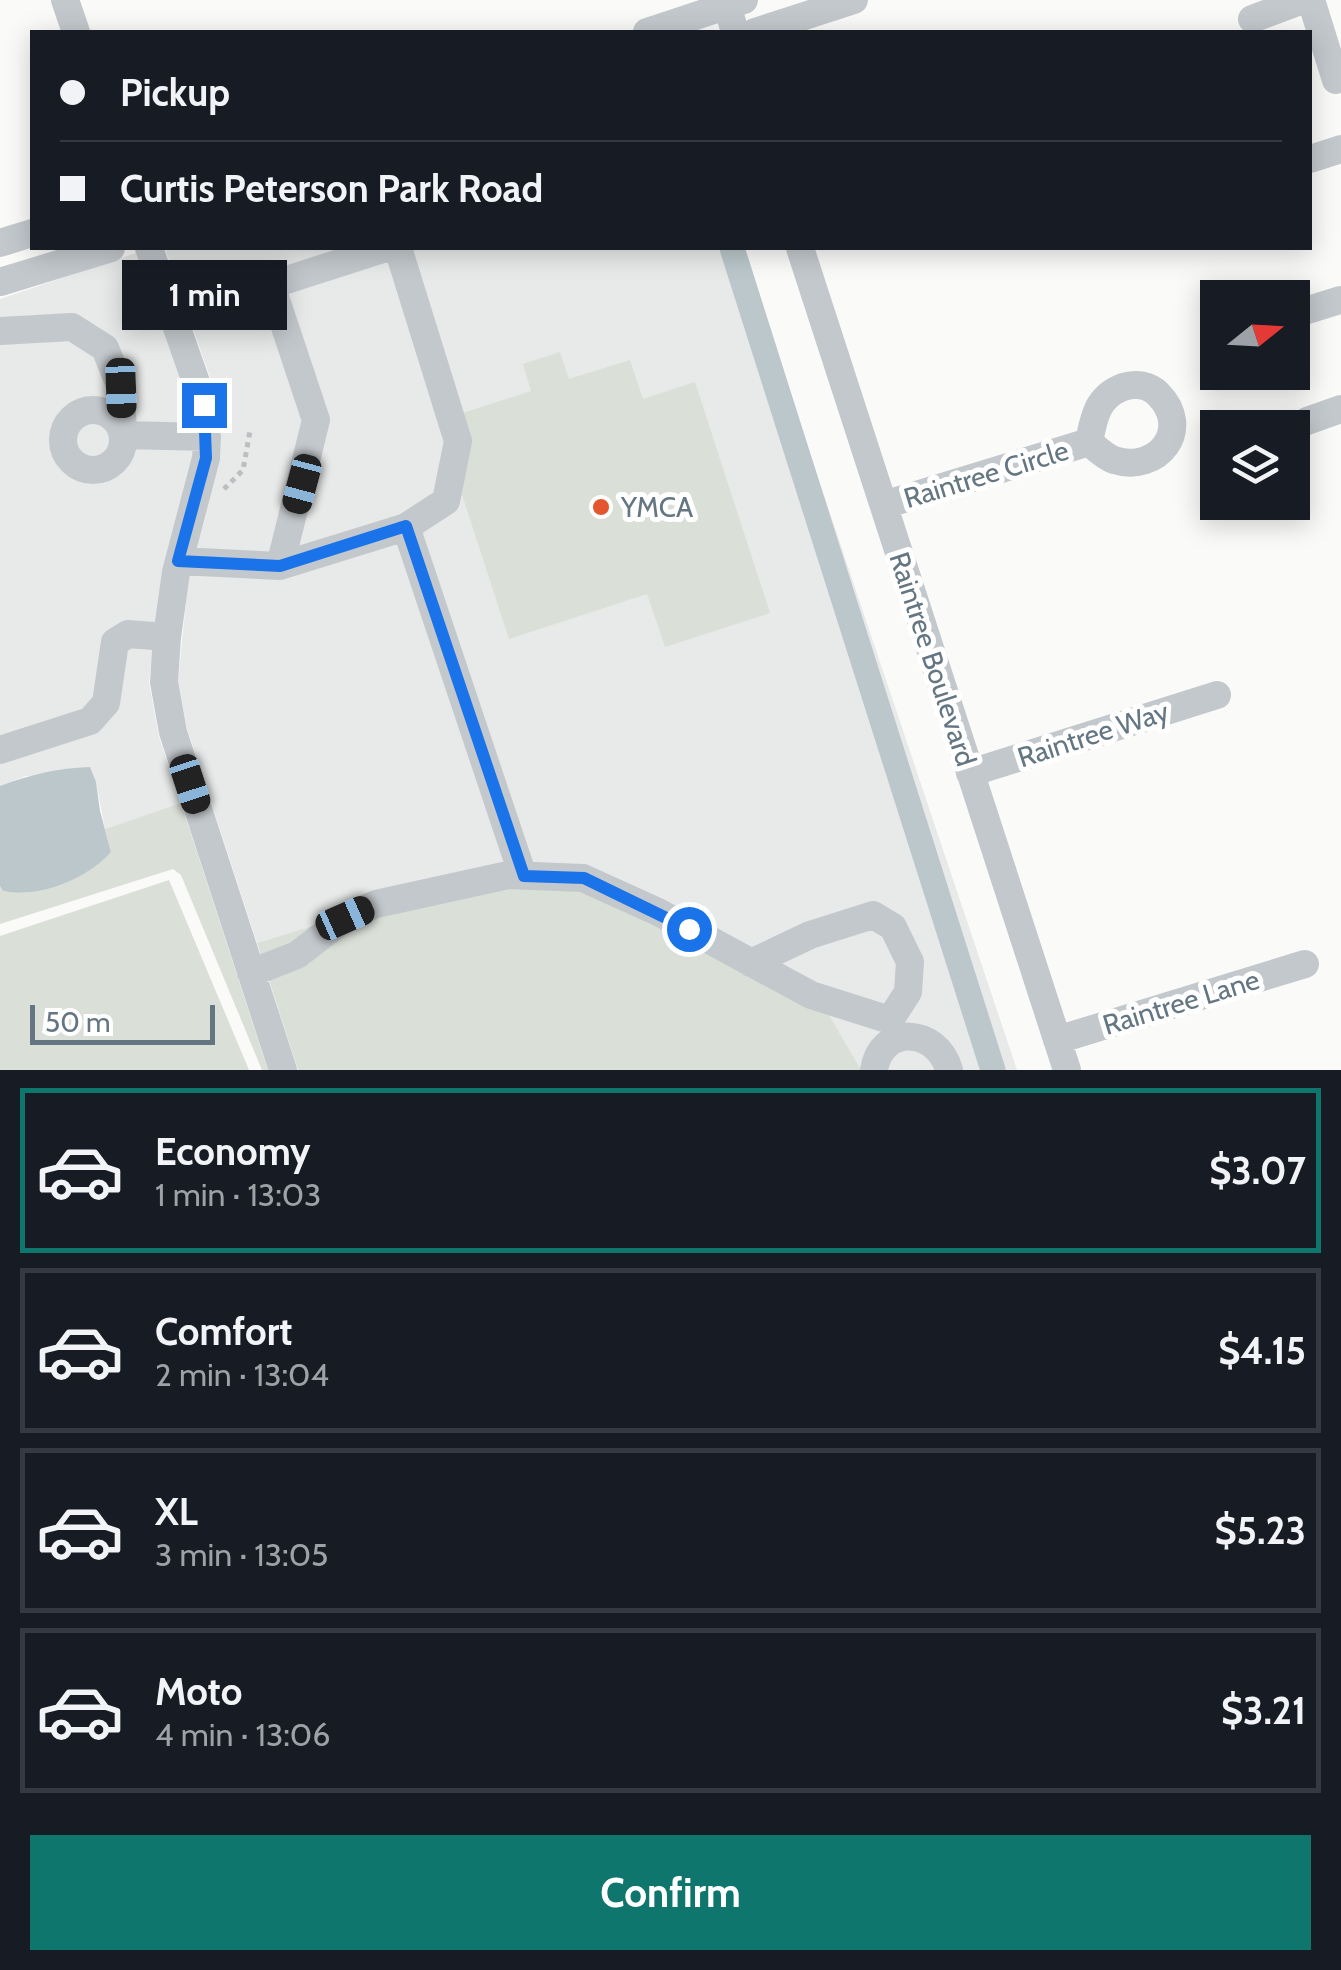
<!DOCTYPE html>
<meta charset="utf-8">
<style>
:root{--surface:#171b24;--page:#20242c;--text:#f1f3f6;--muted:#9ea1a6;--line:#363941;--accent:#0f766e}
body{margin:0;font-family:Cabin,sans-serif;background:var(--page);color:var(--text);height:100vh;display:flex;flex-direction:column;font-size:38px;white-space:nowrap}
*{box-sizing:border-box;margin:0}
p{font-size:32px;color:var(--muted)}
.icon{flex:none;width:55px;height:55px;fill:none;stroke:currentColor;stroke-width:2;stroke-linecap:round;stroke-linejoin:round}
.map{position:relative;height:1070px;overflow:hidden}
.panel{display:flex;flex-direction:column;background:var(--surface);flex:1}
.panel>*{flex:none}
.guide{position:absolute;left:30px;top:30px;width:1282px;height:220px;border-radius:0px;box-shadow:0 5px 25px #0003;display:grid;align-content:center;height:220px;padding:0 30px;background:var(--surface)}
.needle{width:65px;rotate:72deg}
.fabs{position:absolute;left:1200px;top:280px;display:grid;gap:20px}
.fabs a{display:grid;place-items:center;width:110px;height:110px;border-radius:0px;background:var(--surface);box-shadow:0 5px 25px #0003;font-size:50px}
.scale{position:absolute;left:30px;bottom:25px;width:185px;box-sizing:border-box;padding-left:10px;border:5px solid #657683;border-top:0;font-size:28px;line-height:35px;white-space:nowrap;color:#657683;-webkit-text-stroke:8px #fff;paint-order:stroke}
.end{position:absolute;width:45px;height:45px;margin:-22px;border:12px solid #1a73e8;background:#fff;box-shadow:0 0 0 5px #fff}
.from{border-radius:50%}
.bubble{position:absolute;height:70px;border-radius:0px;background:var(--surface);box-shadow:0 5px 25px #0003;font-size:32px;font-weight:700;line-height:70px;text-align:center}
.car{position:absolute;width:30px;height:60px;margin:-30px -15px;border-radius:12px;box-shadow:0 0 8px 2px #0007;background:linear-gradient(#222 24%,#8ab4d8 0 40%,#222 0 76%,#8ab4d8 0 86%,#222 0)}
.guide b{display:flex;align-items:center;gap:35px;height:95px;font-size:38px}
.guide b+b{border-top:2px solid var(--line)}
.guide i{width:25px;height:25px;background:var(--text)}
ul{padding:18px 0 0;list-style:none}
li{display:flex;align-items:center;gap:30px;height:165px;margin:0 20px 15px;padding:0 10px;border:5px solid var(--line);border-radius:0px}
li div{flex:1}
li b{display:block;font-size:38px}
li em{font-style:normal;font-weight:700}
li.selected{border-color:var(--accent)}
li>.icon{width:90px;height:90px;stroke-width:1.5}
.primary-button{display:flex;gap:20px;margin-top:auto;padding:20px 30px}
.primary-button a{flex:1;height:115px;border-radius:0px;background:var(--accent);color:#fff;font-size:40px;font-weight:700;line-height:115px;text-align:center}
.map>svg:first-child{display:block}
</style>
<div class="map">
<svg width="1341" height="1070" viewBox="0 0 1341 1070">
<rect width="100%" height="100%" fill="#fafaf8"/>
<!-- built -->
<path fill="#e8e9e9" d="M 165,248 L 741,248 L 1017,1070 L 861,1070 L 754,979 L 529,859 L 257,943 L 187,728 L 178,681 L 189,573 L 220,458 L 221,435 L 219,403 Z
M 136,253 L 190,408 L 192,458 L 162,572 L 149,682 L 159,737 L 181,803 L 105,829 L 96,782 L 26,776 L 0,786 L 0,299 Z"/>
<!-- green -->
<path fill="#dadfd7" d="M 560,352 L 569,379 L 630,360 L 643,399 L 695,382 L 770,613 L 665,647 L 647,594 L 509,639 L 438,421 L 531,391 L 523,364 Z
M 181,803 L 268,1070 L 262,1070 L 181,875 L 173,869 L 0,924 L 0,886 L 3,891 C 38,899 88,879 111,852 L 105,829 Z
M 529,859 L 754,979 L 827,1012 L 861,1070 L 298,1070 L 257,943 Z
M 169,880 L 249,1070 L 0,1070 L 0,936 Z"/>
<!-- water -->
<path fill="#bbc7cb" d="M 90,767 L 96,782 L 100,811 L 111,852 C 88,879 38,899 3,891 L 0,886 L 0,786 C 29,775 58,768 90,767 Z"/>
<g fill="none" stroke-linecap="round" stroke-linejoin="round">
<!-- canal -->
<path stroke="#bbc7cb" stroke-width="25" d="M 732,248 L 993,1070"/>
<!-- path -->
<path stroke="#bbbfc2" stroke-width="5" stroke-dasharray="5 5" stroke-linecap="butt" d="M 224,489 L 243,470 L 250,431"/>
<!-- minor -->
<path stroke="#c3c8cc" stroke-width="28" d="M 65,0 L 76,32
M 1311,0 L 1336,80
M 727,5 L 735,32
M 1252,19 L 1303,0
M 647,32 L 744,0
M 755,32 L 854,0
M 1310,159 L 1341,149
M 0,243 L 32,233
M 149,248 L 204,405 L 207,437 L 206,458 L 176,572 L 167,637 L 164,682 L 173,732 L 283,1070
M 800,248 L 1067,1070
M 0,282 L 111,248
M 1292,315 L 1340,300
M 0,331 L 72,327 L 105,348 L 121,388 L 123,435 L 207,437
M63 440a30 30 0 1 1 60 0a30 30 0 1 1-60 0Z
M 1307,421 L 1341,409
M 884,505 L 1089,442 C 1096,448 1105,457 1114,460 C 1158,474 1193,429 1158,394 C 1149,385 1136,383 1123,387 C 1097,397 1094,417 1089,442
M 406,527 L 523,876
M 179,561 L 280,566 L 406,527 L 446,501 L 458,441 L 398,248
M 280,566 L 316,420 L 271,285 L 386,248
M 0,750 L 90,721 L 106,703 L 115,642 L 128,634 L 167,637
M 970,773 L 1217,695
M 251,973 L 297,955 L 345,918 L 376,904 L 508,875 L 583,878 L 658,912 L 811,995 L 890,1020 L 908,992 L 910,962 L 893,927 L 873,915 L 810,935 L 751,963
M 1057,1040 L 1305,964
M 874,1070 C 881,1024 937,1027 949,1070"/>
</g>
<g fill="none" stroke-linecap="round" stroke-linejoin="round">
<!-- route -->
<path stroke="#1a73e8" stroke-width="12" d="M 204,405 L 206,458 L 178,561 L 280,566 L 406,526 L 524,876 L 584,878 L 689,929"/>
</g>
<!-- markers -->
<circle fill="#e4572e" stroke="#fff" stroke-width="4" cx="601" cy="507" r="10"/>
<g text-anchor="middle" stroke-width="10" stroke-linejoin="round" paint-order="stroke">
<!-- street labels -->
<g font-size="28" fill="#657683" stroke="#fff">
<text transform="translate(986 474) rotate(-17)" y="10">Raintree Circle</text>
<text transform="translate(933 659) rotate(72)" y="10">Raintree Boulevard</text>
<text transform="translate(1093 734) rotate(-18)" y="10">Raintree Way</text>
<text transform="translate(1181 1002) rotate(-17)" y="10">Raintree Lane</text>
</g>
<!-- poi labels -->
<g font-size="28" fill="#657683" stroke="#fff" text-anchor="start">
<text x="621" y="517">YMCA</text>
</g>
</g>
</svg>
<div class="fabs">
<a><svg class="needle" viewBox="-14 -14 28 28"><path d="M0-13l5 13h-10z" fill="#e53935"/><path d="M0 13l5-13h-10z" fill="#9ea1a6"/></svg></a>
<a><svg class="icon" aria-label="layers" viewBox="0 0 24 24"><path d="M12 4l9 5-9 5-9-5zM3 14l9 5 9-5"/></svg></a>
</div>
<div class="scale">50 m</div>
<i class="end from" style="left:689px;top:929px"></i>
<i class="end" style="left:204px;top:405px"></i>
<div class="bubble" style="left:122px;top:260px;width:165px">1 min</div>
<i class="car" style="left:121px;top:388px;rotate:178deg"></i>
<i class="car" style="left:302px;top:484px;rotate:195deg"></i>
<i class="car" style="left:190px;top:784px;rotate:162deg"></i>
<i class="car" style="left:345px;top:918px;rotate:66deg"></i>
<div class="guide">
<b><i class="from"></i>Pickup</b>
<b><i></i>Curtis Peterson Park Road</b>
</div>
</div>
<section class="panel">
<ul>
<li class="selected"><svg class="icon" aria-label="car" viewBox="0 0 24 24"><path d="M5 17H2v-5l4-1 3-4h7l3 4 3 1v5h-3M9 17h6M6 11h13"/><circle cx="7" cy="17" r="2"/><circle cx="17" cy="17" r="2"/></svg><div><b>Economy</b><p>1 min · 13:03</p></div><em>$3.07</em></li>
<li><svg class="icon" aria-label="car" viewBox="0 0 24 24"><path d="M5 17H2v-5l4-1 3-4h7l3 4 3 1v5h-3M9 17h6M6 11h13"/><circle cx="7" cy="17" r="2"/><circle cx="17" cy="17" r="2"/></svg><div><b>Comfort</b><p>2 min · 13:04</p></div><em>$4.15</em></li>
<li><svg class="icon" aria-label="car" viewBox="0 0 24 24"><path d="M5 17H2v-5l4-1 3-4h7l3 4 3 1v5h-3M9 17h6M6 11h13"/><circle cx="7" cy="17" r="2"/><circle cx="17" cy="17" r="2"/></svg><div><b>XL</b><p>3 min · 13:05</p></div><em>$5.23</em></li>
<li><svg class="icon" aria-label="car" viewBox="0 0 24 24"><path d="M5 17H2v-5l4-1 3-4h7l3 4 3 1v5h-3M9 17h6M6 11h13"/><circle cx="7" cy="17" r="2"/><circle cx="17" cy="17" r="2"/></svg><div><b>Moto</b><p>4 min · 13:06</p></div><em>$3.21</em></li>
</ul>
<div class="primary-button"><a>Confirm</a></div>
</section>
